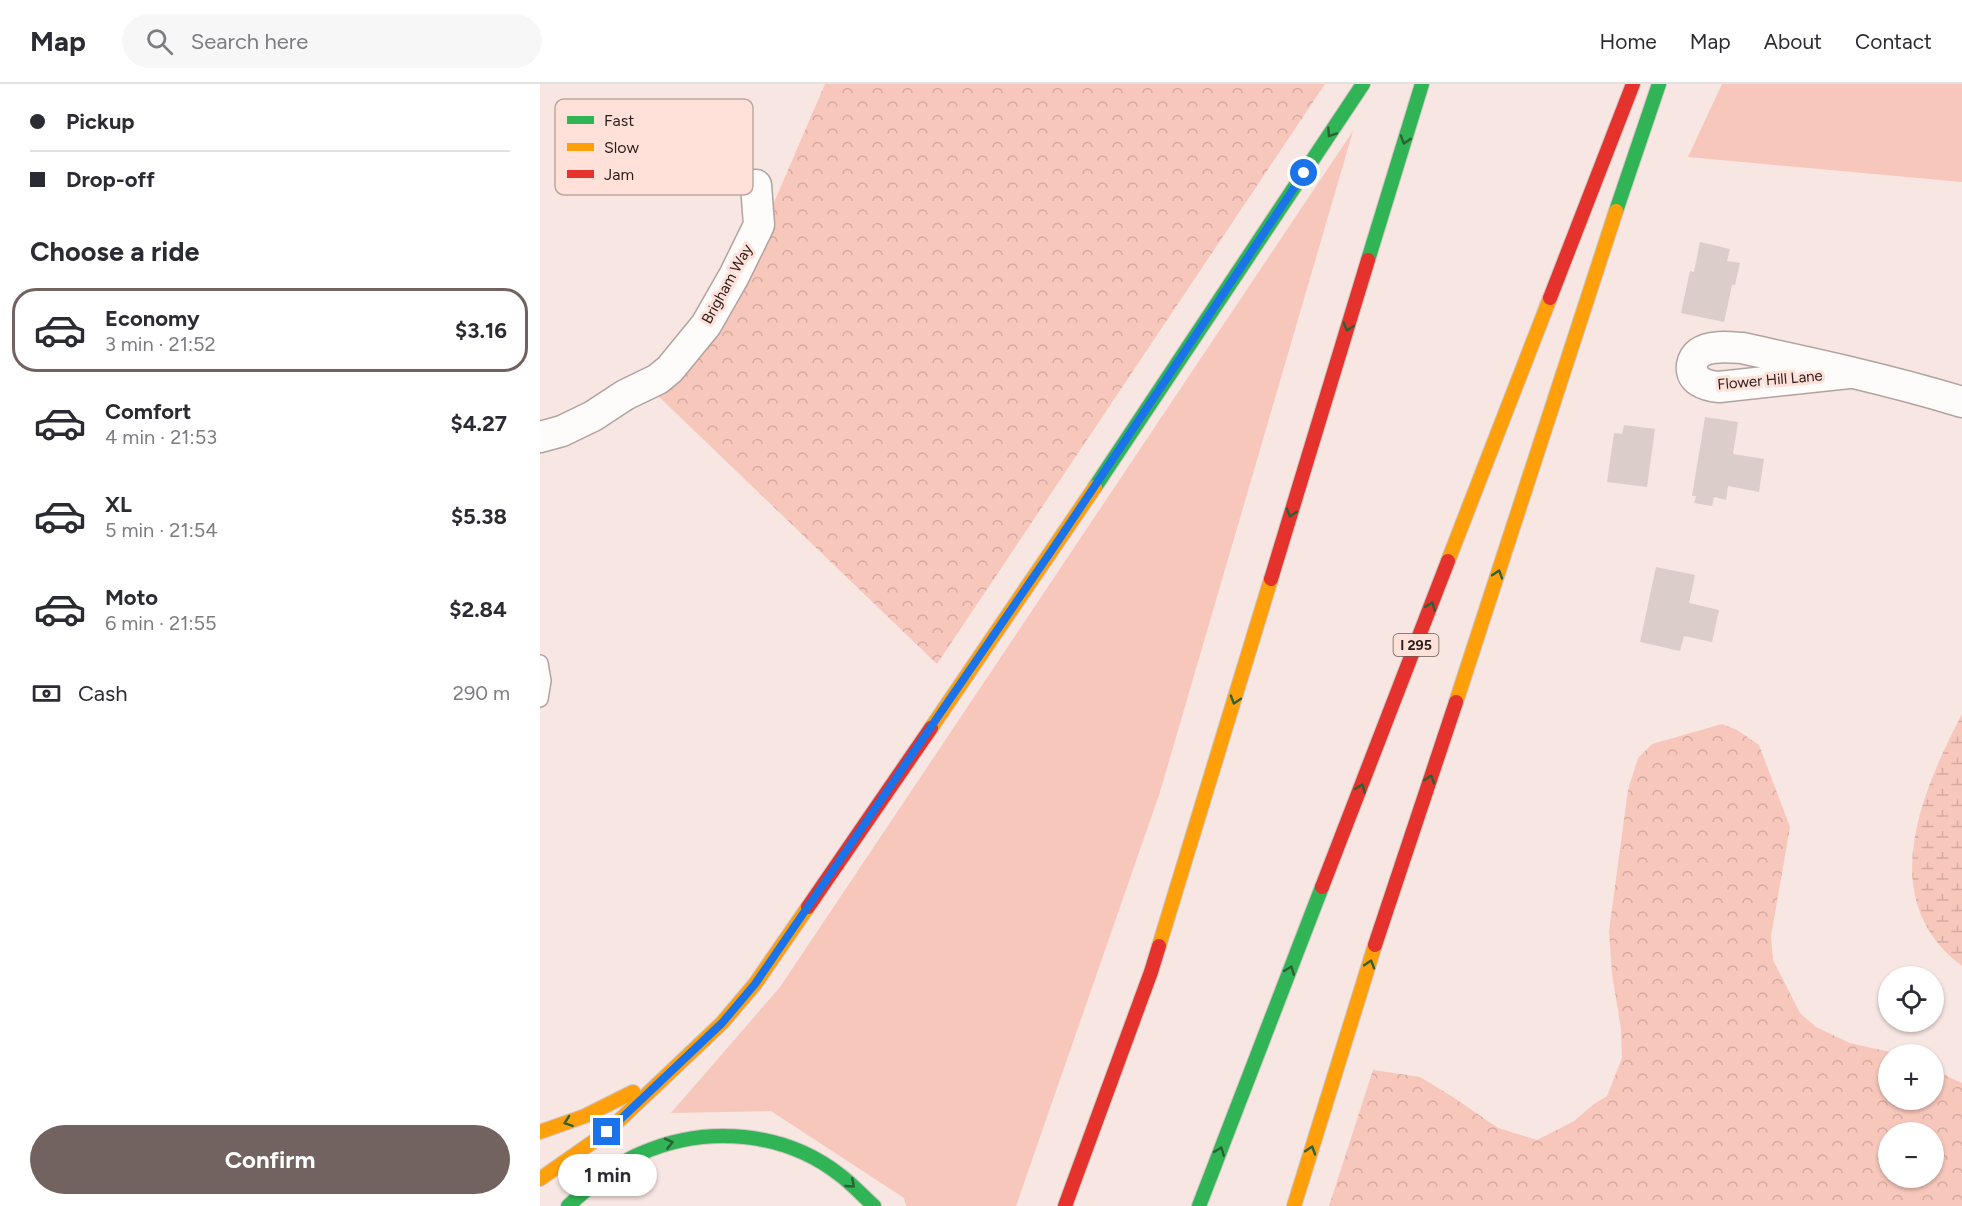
<!DOCTYPE html>
<meta charset="utf-8">
<style>
:root{--surface:#fff;--page:#f7f7f7;--text:#2b2b33;--muted:#7c7c81;--line:#e1e1e2;--accent:#726360}
body{margin:0;font-family:Figtree,sans-serif;background:var(--page);color:var(--text);height:100vh;display:flex;flex-direction:column;font-size:22px;white-space:nowrap}
*{box-sizing:border-box;margin:0}
p{font-size:20px;color:var(--muted)}
.icon{flex:none;width:33px;height:33px;fill:none;stroke:currentColor;stroke-width:2;stroke-linecap:round;stroke-linejoin:round}
.map{position:relative;flex:1;overflow:hidden}
.drawer{display:flex;flex-direction:column;background:var(--surface);width:540px}
.drawer>*{flex:none}
.banner{display:grid;align-content:center;height:132px;padding:0 30px;background:var(--surface)}
.controls{position:absolute;left:1338px;top:882px;display:grid;gap:12px}
.controls a{display:grid;place-items:center;width:66px;height:66px;border-radius:50%;background:var(--surface);box-shadow:0 2px 4px #0004;font-size:30px}
.end{position:absolute;width:27px;height:27px;margin:-14px;border:8px solid #1a73e8;background:#fff;box-shadow:0 0 0 3px #fff}
.from{border-radius:50%}
.bubble{position:absolute;height:42px;border-radius:21px;background:var(--surface);box-shadow:0 2px 4px #0004;font-size:20px;font-weight:700;line-height:42px;text-align:center}
.banner b{display:flex;align-items:center;gap:21px;height:57px;font-size:22px}
.banner b+b{border-top:2px solid var(--line)}
.banner i{width:15px;height:15px;background:var(--text)}
ul{padding:0;list-style:none}
li{display:flex;align-items:center;gap:18px;height:84px;margin:0 12px 9px;padding:0 18px;border:3px solid transparent;border-radius:24px}
li div{flex:1}
li b{display:block;font-size:22px}
li em{font-style:normal;font-weight:700}
li.current{border-color:var(--accent)}
li>.icon{width:54px;height:54px;stroke-width:1.5}
h2{padding:0 30px;font-size:27px;line-height:72px}
.pay{display:flex;align-items:center;gap:15px;height:66px;padding:0 30px;font-size:22px}
.pay p{margin-inline-start:auto}
.button{display:flex;gap:12px;margin-top:auto;padding:12px 30px}
.button a{flex:1;height:69px;border-radius:36px;background:var(--accent);color:#fff;font-size:24px;font-weight:700;line-height:69px;text-align:center}
header{display:flex;align-items:center;gap:36px;box-sizing:border-box;height:84px;padding:0 30px;background:var(--surface);border-bottom:2px solid var(--line)}
header strong{font-size:28px}
nav{display:flex;gap:33px;margin-inline-start:auto;font-size:21px}
.search{width:420px;height:54px;background:var(--page);display:flex;align-items:center;gap:15px;box-sizing:border-box;padding:0 21px;border-radius:33px;color:var(--muted);font-size:22px}
main{display:flex;flex:1;min-height:0}
.map>svg:first-child{display:block}
</style>
<header>
<strong>Map</strong>
<div class="search"><svg class="icon" aria-label="search" viewBox="0 0 24 24"><circle cx="10" cy="10" r="6"/><path d="M15 15l6 6"/></svg>Search here</div>
<nav><a>Home</a><a>Map</a><a>About</a><a>Contact</a></nav>
</header>
<main>
<section class="drawer">
<div class="banner">
<b><i class="from"></i>Pickup</b>
<b><i></i>Drop-off</b>
</div>
<h2>Choose a ride</h2>
<ul>
<li class="current"><svg class="icon" aria-label="car" viewBox="0 0 24 24"><path d="M5 17H2v-5l4-1 3-4h7l3 4 3 1v5h-3M9 17h6M6 11h13"/><circle cx="7" cy="17" r="2"/><circle cx="17" cy="17" r="2"/></svg><div><b>Economy</b><p>3 min · 21:52</p></div><em>$3.16</em></li>
<li><svg class="icon" aria-label="car" viewBox="0 0 24 24"><path d="M5 17H2v-5l4-1 3-4h7l3 4 3 1v5h-3M9 17h6M6 11h13"/><circle cx="7" cy="17" r="2"/><circle cx="17" cy="17" r="2"/></svg><div><b>Comfort</b><p>4 min · 21:53</p></div><em>$4.27</em></li>
<li><svg class="icon" aria-label="car" viewBox="0 0 24 24"><path d="M5 17H2v-5l4-1 3-4h7l3 4 3 1v5h-3M9 17h6M6 11h13"/><circle cx="7" cy="17" r="2"/><circle cx="17" cy="17" r="2"/></svg><div><b>XL</b><p>5 min · 21:54</p></div><em>$5.38</em></li>
<li><svg class="icon" aria-label="car" viewBox="0 0 24 24"><path d="M5 17H2v-5l4-1 3-4h7l3 4 3 1v5h-3M9 17h6M6 11h13"/><circle cx="7" cy="17" r="2"/><circle cx="17" cy="17" r="2"/></svg><div><b>Moto</b><p>6 min · 21:55</p></div><em>$2.84</em></li>
</ul>
<div class="pay"><svg class="icon" aria-label="cash" viewBox="0 0 24 24"><path d="M3 7h18v10H3z"/><circle cx="12" cy="12" r="2"/></svg>Cash<p>290 m</p></div>
<div class="button"><a>Confirm</a></div>
</section>
<div class="map">
<svg width="1422" height="1122" viewBox="0 0 1422 1122">
<defs>
<pattern id="forest-crowns" width="20" height="18" patternUnits="userSpaceOnUse" patternTransform="scale(1.5)"><rect width="20" height="18" fill="#f8c7bc"/><path d="M2 6a3 3 0 1 1 6 0M12 15a3 3 0 1 1 6 0" fill="none" stroke="#d5aaa1"/></pattern>
<pattern id="wetland-marsh" width="20" height="14" patternUnits="userSpaceOnUse" patternTransform="scale(1.5)"><rect width="20" height="14" fill="#f8c7bc"/><path d="M1 5h8M5 5V1M11 12h8M15 12V8" fill="none" stroke="#d5aaa1"/></pattern>
</defs>
<rect width="100%" height="100%" fill="#f7e6e2"/>
<!-- green -->
<path fill="#f8c7bc" d="M 1182,0 L 1422,0 L 1422,98 L 1148,73 Z
M 813,47 L 620,708 L 476,1122 L 366,1122 L 364,1114 L 231,1027 L 131,1029 L 240,903 Z"/>
<!-- forest -->
<path fill="url(#forest-crowns)" fill-rule="evenodd" d="M 285,0 L 785,0 L 397,580 L 113,307 L 192,216 Z
M 1182,640 L 1197,646 L 1219,661 L 1250,743 L 1231,852 L 1233,876 L 1260,929 L 1276,943 L 1310,959 L 1359,970 L 1348,970 L 1348,1016 L 1394,1016 L 1394,986 L 1422,999 L 1422,1122 L 789,1122 L 833,986 L 880,993 L 913,1013 L 958,1044 L 997,1056 L 1034,1037 L 1054,1020 L 1067,1012 L 1082,974 L 1081,945 L 1072,890 L 1069,847 L 1088,706 L 1098,674 L 1112,660 ZM 1348,1048 L 1394,1048 L 1394,1094 L 1348,1094 Z"/>
<!-- wetland -->
<path fill="url(#wetland-marsh)" d="M 1422,630 L 1422,882 C 1334,816 1381,709 1422,630 Z"/>
<!-- building -->
<path fill="#dbcdca" d="M 1160,158 L 1190,165 L 1187,177 L 1200,179 L 1195,201 L 1192,201 L 1184,238 L 1141,229 L 1150,187 L 1154,188 Z
M 1165,333 L 1198,338 L 1193,370 L 1224,375 L 1219,408 L 1188,402 L 1186,416 L 1174,413 L 1172,422 L 1154,419 L 1156,412 L 1152,412 Z
M 1084,341 L 1115,345 L 1107,403 L 1067,398 L 1074,349 L 1082,350 Z
M 1116,483 L 1155,491 L 1149,519 L 1179,526 L 1172,558 L 1144,552 L 1140,567 L 1100,558 Z"/>
<g fill="none" stroke-linecap="round" stroke-linejoin="round">
<defs>
<path id="lane" d="M 0,579 L 3,597 L 0,615"/>
<path id="street" d="M 1309,289 L 1179,303 C 1166,302 1150,297 1152,281 C 1153,276 1155,272 1159,269 C 1170,261 1189,263 1202,264 C 1276,280 1350,296 1422,318
M 0,353 L 22,347 L 53,332 L 85,311 L 118,295 L 130,285 L 166,241 L 194,192 L 219,141 L 216,101"/>
<path id="fast" d="M 1076,127 L 1119,0
M 828,176 L 882,0
M 555,403 L 823,0
M 28,1122 C 51,1102 73,1081 102,1069 C 166,1041 244,1047 300,1091 C 312,1100 323,1112 334,1122
M 659,1122 L 782,803"/>
<path id="slow" d="M 908,477 L 1010,214
M 916,618 L 1076,127
M 391,644 L 555,403
M 619,862 L 731,495
M 0,1048 L 45,1032 L 93,1008
M 0,1095 L 67,1048 L 182,939 L 215,900 L 268,823
M 754,1122 L 835,861"/>
<path id="jam" d="M 1010,214 L 1093,0
M 731,495 L 828,176
M 782,803 L 908,477
M 268,823 L 391,644
M 835,861 L 916,618
M 525,1122 L 611,888 L 619,862"/>
</defs>
<!-- lane casing -->
<use href="#lane" stroke="#b1a3a0" stroke-width="18"/>
<!-- street casing -->
<use href="#street" stroke="#b1a3a0" stroke-width="33"/>
<!-- fast casing -->
<use href="#fast" stroke="#cdc5c2" stroke-width="16"/>
<!-- slow casing -->
<use href="#slow" stroke="#cdc5c2" stroke-width="16"/>
<!-- jam casing -->
<use href="#jam" stroke="#cdc5c2" stroke-width="16"/>
<!-- lane -->
<use href="#lane" stroke="#fefbfb" stroke-width="15"/>
<!-- street -->
<use href="#street" stroke="#fefbfb" stroke-width="30"/>
<!-- fast -->
<use href="#fast" stroke="#30b455" stroke-width="14"/>
<!-- slow -->
<use href="#slow" stroke="#ff9f0a" stroke-width="14"/>
<!-- jam -->
<use href="#jam" stroke="#e5322d" stroke-width="14"/>
</g>
<!-- one-way arrows -->
<defs><path id="oneway-chevron" d="M-2-3.5L2.5 0L-2 3.5" fill="none" stroke-width="1.6" stroke-linecap="round" stroke-linejoin="round" transform="scale(1.5)"/></defs>
<g stroke="#2d6135">
<use href="#oneway-chevron" transform="translate(791 49) rotate(124)"/>
<use href="#oneway-chevron" transform="translate(865 56) rotate(107)"/>
<use href="#oneway-chevron" transform="translate(808 243) rotate(107)"/>
<use href="#oneway-chevron" transform="translate(751 429) rotate(107)"/>
<use href="#oneway-chevron" transform="translate(958 490) rotate(-72)"/>
<use href="#oneway-chevron" transform="translate(891 522) rotate(-69)"/>
<use href="#oneway-chevron" transform="translate(695 616) rotate(107)"/>
<use href="#oneway-chevron" transform="translate(890 695) rotate(-72)"/>
<use href="#oneway-chevron" transform="translate(821 704) rotate(-69)"/>
<use href="#oneway-chevron" transform="translate(830 880) rotate(-73)"/>
<use href="#oneway-chevron" transform="translate(750 886) rotate(-69)"/>
<use href="#oneway-chevron" transform="translate(28 1038) rotate(161)"/>
<use href="#oneway-chevron" transform="translate(129 1059) rotate(-14)"/>
<use href="#oneway-chevron" transform="translate(771 1066) rotate(-72)"/>
<use href="#oneway-chevron" transform="translate(680 1067) rotate(-69)"/>
<use href="#oneway-chevron" transform="translate(311 1100) rotate(41)"/>
</g>
<g fill="none" stroke-linecap="round" stroke-linejoin="round">
<!-- route -->
<path stroke="#1a73e8" stroke-width="8" d="M 67,1048 L 182,939 L 215,900 L 514,463 L 764,89"/>
</g>
<g text-anchor="middle" stroke-width="6" stroke-linejoin="round" paint-order="stroke">
<!-- shield labels -->
<rect fill="#ffe1da" stroke="#6a5854" stroke-width="1.5" x="853.5" y="550" width="45" height="22" rx="4.5"/>
<g font-size="14" font-weight="bold" fill="#2a1d1a">
<text x="876" y="566">I 295</text>
</g>
<!-- street labels -->
<g font-size="15" fill="#2a1d1a" stroke="#ffe1da">
<text transform="translate(187 200) rotate(-61)" y="5">Brigham Way</text>
<text transform="translate(1230 296) rotate(-5)" y="5">Flower Hill Lane</text>
</g>
</g>
<!-- legend -->
<rect x="15" y="15" width="198" height="96" rx="9" fill="#ffe1da" stroke="#bfa6a0" stroke-width="1.5"/>
<rect x="27" y="32" width="27" height="8" fill="#30b455"/>
<rect x="27" y="59" width="27" height="8" fill="#ff9f0a"/>
<rect x="27" y="86" width="27" height="8" fill="#e5322d"/>
<g font-size="16" fill="#2a1d1a">
<text x="64" y="42">Fast</text>
<text x="64" y="69">Slow</text>
<text x="64" y="96">Jam</text>
</g>
</svg>
<div class="controls">
<a><svg class="icon" aria-label="locate" viewBox="0 0 24 24"><circle cx="12" cy="12" r="6"/><path d="M12 2v4M12 18v4M2 12h4M18 12h4"/></svg></a>
<a>+</a>
<a>−</a>
</div>
<i class="end from" style="left:764px;top:89px"></i>
<i class="end" style="left:67px;top:1048px"></i>
<div class="bubble" style="left:18px;top:1070px;width:99px">1 min</div>
</div>
</main>
